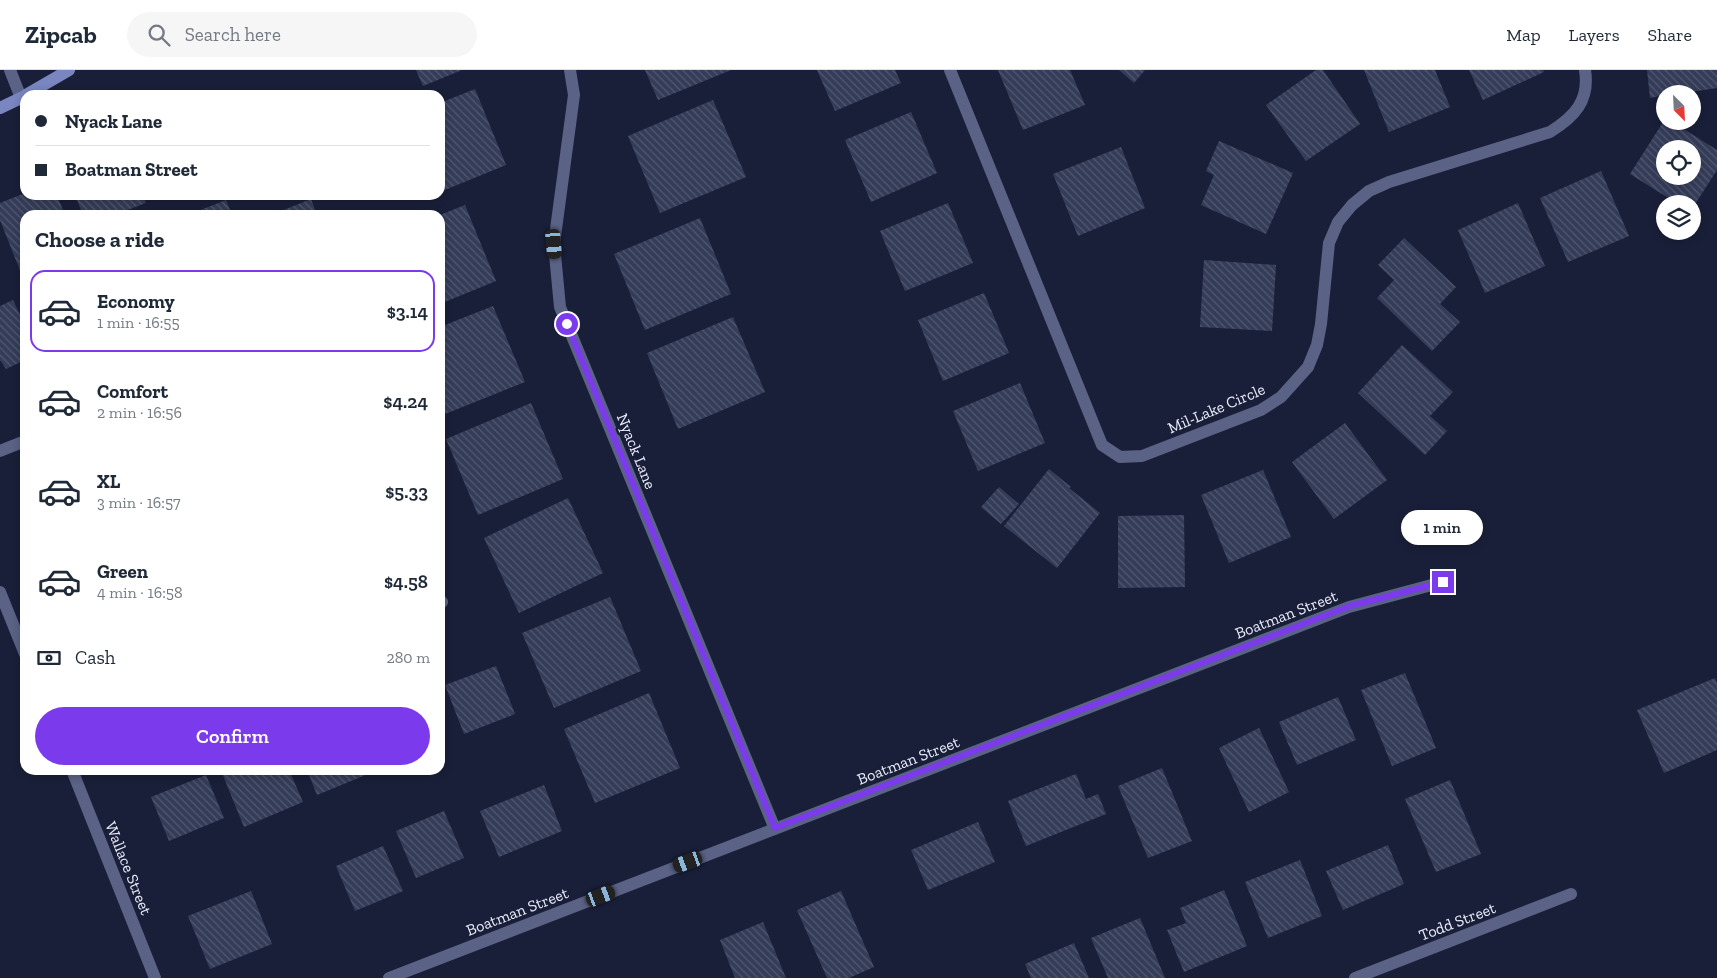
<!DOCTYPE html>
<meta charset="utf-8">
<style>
:root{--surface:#fff;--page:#f6f6f7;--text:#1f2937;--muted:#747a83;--line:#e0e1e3;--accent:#7c3aed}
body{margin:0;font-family:"Zilla Slab",serif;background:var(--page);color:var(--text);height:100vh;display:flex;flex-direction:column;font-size:19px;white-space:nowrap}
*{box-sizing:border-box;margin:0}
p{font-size:16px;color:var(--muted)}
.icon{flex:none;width:28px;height:28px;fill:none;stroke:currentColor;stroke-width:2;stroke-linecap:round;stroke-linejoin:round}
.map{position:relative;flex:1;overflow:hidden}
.details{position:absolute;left:20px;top:140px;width:425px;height:565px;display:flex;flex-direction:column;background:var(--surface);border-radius:15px;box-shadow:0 2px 8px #0003}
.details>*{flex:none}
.hud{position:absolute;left:20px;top:20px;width:425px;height:110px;border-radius:15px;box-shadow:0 2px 8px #0003;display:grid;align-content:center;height:110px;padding:0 15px;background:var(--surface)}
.needle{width:32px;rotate:156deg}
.controls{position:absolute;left:1656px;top:15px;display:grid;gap:10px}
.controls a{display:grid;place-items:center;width:45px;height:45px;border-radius:50%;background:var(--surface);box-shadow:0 2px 8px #0003;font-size:25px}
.end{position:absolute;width:22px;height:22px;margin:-11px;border:6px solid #7c3aed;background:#fff;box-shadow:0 0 0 2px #fff}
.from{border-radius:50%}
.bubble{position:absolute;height:35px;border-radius:18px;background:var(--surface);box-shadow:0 2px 8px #0003;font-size:16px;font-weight:600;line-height:35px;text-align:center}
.car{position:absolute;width:15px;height:30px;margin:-15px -8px;border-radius:6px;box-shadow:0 0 4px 1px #0007;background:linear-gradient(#222 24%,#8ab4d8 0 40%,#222 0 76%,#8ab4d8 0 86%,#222 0)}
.hud b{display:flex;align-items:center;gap:18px;height:48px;font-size:19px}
.hud b+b{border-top:1px solid var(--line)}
.hud i{width:12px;height:12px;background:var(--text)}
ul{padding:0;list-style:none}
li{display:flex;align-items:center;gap:15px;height:82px;margin:0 10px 8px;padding:0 5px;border:2px solid transparent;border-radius:15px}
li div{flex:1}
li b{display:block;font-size:19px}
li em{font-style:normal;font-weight:600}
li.on{border-color:var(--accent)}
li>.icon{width:45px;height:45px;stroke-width:1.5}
h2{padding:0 15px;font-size:22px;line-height:60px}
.pay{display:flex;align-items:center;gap:12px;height:55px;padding:0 15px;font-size:19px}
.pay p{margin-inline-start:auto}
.button{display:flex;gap:10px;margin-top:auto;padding:10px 15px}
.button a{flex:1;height:58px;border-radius:30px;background:var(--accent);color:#fff;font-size:20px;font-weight:600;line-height:58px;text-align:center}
header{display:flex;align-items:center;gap:30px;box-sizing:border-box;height:70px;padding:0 25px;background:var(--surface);border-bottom:1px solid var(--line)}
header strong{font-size:24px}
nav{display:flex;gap:28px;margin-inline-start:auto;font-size:18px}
.search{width:350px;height:45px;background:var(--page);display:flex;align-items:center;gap:12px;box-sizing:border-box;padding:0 18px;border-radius:28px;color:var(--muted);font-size:19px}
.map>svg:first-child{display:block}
</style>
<header>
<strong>Zipcab</strong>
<div class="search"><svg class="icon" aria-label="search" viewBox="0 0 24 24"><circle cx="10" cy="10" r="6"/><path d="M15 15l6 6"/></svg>Search here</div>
<nav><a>Map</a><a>Layers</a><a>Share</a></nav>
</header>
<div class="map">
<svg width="1717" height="908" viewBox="0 0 1717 908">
<defs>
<pattern id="building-back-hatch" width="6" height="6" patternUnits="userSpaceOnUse" patternTransform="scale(1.25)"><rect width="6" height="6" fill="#353c58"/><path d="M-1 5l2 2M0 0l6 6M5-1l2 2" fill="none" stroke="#525871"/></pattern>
</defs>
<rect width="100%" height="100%" fill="#1a1f39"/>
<!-- building -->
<path fill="url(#building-back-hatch)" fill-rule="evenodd" d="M 416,0 L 462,0 L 423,16 Z
M 645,0 L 731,0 L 658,30 Z
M 817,0 L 895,0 L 901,13 L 835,41 Z
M 998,0 L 1070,0 L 1085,35 L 1023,60 Z
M 1119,0 L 1145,0 L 1134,13 Z
M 1316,0 L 1323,0 L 1360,54 L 1306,91 L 1266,35 Z
M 1364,0 L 1435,0 L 1450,37 L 1389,62 Z
M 1469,0 L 1543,0 L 1544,2 L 1483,30 Z
M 1647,0 L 1717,0 L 1717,18 L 1677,24 L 1665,24 L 1665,25 L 1650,28 Z
M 475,19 L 506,95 L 440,122 L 440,33 Z
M 713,30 L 746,107 L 660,143 L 628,66 Z
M 911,42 L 937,103 L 871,132 L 845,70 Z
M 1665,49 L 1665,51 L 1671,51 L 1717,80 L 1717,100 L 1692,139 L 1692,134 L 1678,134 L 1630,104 ZM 1665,79 L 1692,79 L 1692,106 L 1665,106 Z
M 1219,71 L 1293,103 L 1266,164 L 1201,135 L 1214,105 L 1206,101 Z
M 1121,77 L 1145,138 L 1078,166 L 1053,104 Z
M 1601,101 L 1629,166 L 1568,192 L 1540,128 Z
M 25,123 L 25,125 L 57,125 L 65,145 L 25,145 L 25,201 L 21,203 L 0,150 L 0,133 Z
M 75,125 L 142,125 L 146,133 L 125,141 L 127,145 L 83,145 Z
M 311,129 L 317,145 L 271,145 Z
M 226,130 L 232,145 L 200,145 L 198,141 Z
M 948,133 L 973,193 L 905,221 L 880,161 Z
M 1518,133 L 1545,196 L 1485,223 L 1458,160 Z
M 465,135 L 496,211 L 440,234 L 440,145 Z
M 700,148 L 731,224 L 645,260 L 614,184 Z
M 1404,168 L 1456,217 L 1440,234 L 1460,252 L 1432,281 L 1377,228 L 1394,210 L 1378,195 Z
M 1204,190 L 1276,195 L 1272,261 L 1200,257 Z
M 984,223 L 1009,283 L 943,311 L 918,250 Z
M 13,230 L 25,255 L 25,290 L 6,299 L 1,291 L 0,291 L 0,236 Z
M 493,236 L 525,312 L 440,346 L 440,257 Z
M 733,247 L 765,322 L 678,359 L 647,283 Z
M 1402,275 L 1453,322 L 1430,346 L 1447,361 L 1425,385 L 1358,323 Z
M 1020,313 L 1045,373 L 978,401 L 953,341 Z
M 531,333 L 563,409 L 478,445 L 446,369 Z
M 1345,353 L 1387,410 L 1334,449 L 1292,392 Z
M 1049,399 L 1071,417 L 1069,418 L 1100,443 L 1057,498 L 1004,456 Z
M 1263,400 L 1291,467 L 1229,493 L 1201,425 Z
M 999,417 L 1019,434 L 1001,454 L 981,437 Z
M 568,428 L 603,503 L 519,543 L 484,468 Z
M 1184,445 L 1185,517 L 1118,518 L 1118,446 Z
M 610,527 L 641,601 L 554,638 L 522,563 Z
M 496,596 L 515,644 L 464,664 L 445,615 Z
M 1405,603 L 1436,678 L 1392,696 L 1361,620 Z
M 1715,608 L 1717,613 L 1717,680 L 1664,703 L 1637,640 Z
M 649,623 L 680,698 L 595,733 L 564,659 Z
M 1338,627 L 1356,670 L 1297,695 L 1279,652 Z
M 1259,658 L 1289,722 L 1249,742 L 1219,678 Z
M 1162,698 L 1192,771 L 1148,788 L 1118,716 Z
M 230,700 L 289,700 L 303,732 L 244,757 L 222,703 Z
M 307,700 L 372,700 L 373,702 L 317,725 Z
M 1076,704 L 1086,729 L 1098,724 L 1106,744 L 1026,776 L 1008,731 Z
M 206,705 L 224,748 L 169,771 L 151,727 Z
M 1450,710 L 1481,784 L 1436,802 L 1405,729 Z
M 544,715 L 562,761 L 499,787 L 480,741 Z
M 444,741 L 464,788 L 416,808 L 396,761 Z
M 978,752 L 995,792 L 928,820 L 911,780 Z
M 1388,775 L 1404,814 L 1343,840 L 1326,801 Z
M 383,776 L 403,821 L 355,841 L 336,796 Z
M 1300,790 L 1322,846 L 1268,868 L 1245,812 Z
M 1224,820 L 1247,876 L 1184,902 L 1167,860 L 1186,853 L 1180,838 Z
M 251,821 L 272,874 L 210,899 L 188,846 Z
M 841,821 L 874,897 L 849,908 L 827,908 L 797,840 Z
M 1140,848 L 1165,908 L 1108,908 L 1091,868 Z
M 763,852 L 786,908 L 735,908 L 720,870 Z
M 1074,873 L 1089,908 L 1031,908 L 1025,894 Z"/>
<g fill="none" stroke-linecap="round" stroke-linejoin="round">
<!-- street -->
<path stroke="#5a6285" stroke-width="12" d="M 10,0 L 21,28
M 570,0 L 574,25 L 554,174 L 560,237 L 775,759
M 950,0 L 1102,375 L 1120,387 L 1142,386 L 1261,340 L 1281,327 L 1308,297 L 1317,275 L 1321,254 L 1329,173 L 1338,152 L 1352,135 L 1369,121 L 1389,112 L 1550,62 C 1574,47 1590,31 1585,0
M 0,381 L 25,371
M 0,522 L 25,584
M 440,533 L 442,532
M 72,700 L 155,908
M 389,908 L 1349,537 L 1443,512
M 1355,908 L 1571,824"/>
<!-- secondary -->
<path stroke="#7986bf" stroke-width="12" d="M 26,25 L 69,0
M 0,38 L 25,26"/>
</g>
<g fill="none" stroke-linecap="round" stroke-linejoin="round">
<!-- route -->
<path stroke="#7c3aed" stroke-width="6" d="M 567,254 L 775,758 L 1350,536 L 1443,512"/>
</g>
<g text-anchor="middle" stroke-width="5" stroke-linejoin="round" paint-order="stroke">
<!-- street labels -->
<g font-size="16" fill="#e9edfc" stroke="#1a1f39">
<text transform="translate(1216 338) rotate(-23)" y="6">Mil-Lake Circle</text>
<text transform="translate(637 381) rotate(68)" y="6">Nyack Lane</text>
<text transform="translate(1286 544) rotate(-21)" y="6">Boatman Street</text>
<text transform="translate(908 690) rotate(-21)" y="6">Boatman Street</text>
<text transform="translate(129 798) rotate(68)" y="6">Wallace Street</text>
<text transform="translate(517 841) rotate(-21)" y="6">Boatman Street</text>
<text transform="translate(1457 851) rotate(-21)" y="6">Todd Street</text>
</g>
</g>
</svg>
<div class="controls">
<a><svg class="needle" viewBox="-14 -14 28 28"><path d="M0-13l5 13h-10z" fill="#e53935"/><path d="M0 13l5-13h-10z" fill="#747a83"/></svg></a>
<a><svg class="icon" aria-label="locate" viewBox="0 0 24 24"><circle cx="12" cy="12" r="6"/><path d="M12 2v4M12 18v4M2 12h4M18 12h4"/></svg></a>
<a><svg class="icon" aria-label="layers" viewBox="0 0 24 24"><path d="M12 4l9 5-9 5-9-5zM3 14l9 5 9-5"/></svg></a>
</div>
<i class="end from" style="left:567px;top:254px"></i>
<i class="end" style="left:1443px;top:512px"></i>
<div class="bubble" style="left:1401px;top:440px;width:82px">1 min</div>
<i class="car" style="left:554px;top:174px;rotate:175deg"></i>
<i class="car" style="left:688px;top:792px;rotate:250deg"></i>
<i class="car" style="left:601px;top:826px;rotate:69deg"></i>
<div class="hud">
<b><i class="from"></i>Nyack Lane</b>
<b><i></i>Boatman Street</b>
</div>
<section class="details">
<h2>Choose a ride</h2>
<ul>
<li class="on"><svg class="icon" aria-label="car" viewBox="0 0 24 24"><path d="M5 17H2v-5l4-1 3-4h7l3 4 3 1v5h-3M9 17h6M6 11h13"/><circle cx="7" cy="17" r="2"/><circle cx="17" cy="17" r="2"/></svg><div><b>Economy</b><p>1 min · 16:55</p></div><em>$3.14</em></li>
<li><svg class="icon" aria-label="car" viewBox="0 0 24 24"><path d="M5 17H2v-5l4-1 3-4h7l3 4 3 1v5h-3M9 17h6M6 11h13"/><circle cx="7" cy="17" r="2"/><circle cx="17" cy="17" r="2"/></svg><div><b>Comfort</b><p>2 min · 16:56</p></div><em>$4.24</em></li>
<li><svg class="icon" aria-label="car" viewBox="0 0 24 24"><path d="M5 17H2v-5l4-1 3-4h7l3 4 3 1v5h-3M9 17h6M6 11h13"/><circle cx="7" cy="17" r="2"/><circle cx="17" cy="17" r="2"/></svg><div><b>XL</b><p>3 min · 16:57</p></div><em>$5.33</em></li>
<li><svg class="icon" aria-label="car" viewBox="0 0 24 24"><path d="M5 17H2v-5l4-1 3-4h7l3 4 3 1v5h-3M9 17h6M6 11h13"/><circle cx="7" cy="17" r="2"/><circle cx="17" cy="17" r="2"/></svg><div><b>Green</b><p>4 min · 16:58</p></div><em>$4.58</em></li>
</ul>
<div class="pay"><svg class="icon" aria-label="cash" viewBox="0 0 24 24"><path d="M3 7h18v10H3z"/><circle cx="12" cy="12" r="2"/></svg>Cash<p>280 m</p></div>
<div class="button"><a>Confirm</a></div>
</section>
</div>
